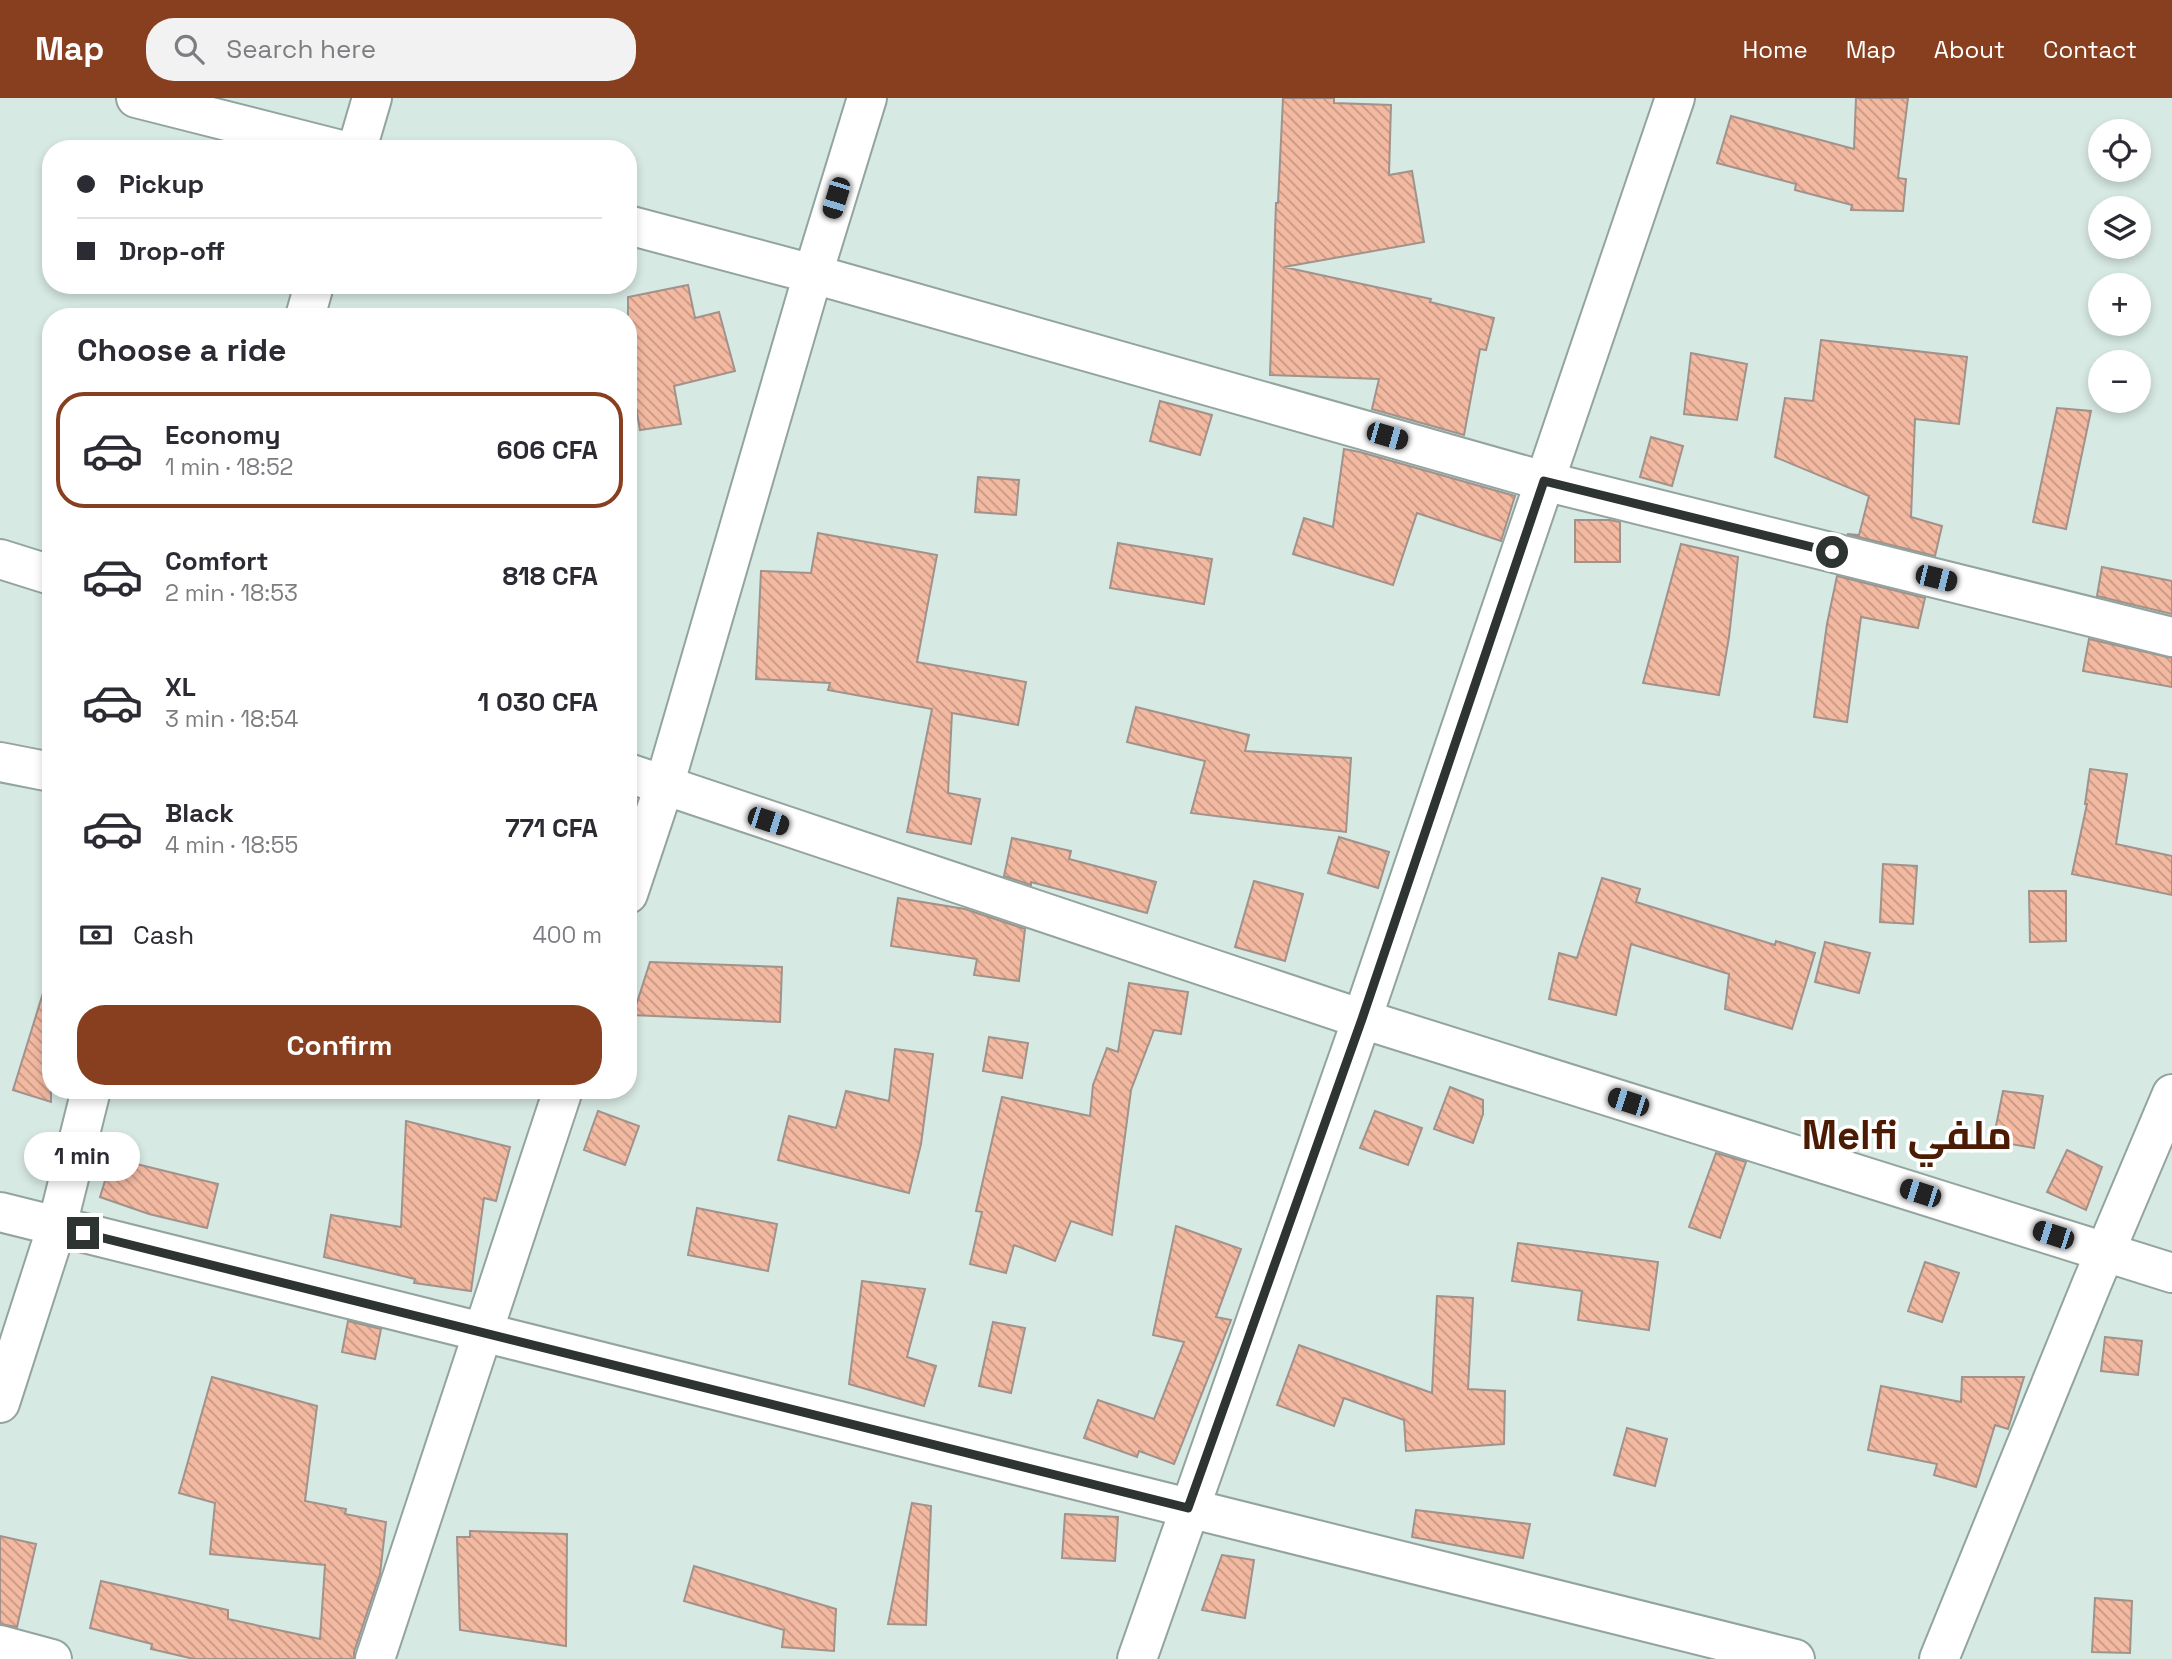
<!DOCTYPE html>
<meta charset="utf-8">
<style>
:root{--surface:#fff;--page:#f2f2f3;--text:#2b2b33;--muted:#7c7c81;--line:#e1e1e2;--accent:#873f1f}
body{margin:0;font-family:"Space Grotesk",Cairo,sans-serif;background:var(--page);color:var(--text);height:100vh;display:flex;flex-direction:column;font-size:26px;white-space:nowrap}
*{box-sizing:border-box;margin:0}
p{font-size:23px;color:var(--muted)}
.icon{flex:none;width:38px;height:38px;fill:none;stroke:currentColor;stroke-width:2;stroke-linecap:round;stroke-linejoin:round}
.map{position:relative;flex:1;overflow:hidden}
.drawer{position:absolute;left:42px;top:210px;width:595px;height:791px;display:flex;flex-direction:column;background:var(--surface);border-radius:28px;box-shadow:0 4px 10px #0003}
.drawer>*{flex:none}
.banner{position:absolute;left:42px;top:42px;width:595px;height:154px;border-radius:28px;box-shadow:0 4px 10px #0003;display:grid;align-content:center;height:154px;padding:0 35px;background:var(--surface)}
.buttons{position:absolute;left:2088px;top:21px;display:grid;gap:14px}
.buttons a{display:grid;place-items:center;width:63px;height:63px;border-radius:50%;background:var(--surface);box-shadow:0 4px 10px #0003;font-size:35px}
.end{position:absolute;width:32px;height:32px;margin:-16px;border:9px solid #2e3432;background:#fff;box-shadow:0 0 0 4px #fff}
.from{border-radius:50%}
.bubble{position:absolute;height:49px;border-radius:24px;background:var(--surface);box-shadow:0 4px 10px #0003;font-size:23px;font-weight:700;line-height:49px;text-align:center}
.car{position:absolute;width:21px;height:42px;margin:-21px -10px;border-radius:9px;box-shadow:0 0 5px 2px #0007;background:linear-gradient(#222 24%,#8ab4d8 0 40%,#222 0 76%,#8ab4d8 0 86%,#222 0)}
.banner b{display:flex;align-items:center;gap:24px;height:66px;font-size:26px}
.banner b+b{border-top:2px solid var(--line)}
.banner i{width:18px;height:18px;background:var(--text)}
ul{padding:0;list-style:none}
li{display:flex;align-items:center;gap:21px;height:116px;margin:0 14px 10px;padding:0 21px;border:4px solid transparent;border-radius:28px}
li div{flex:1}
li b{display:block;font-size:26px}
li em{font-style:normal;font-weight:700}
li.on{border-color:var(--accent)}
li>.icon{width:63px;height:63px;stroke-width:1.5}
h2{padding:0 35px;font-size:32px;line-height:84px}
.pay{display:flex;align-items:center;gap:18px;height:77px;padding:0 35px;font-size:26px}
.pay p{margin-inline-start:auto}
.cta{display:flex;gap:14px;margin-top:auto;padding:14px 35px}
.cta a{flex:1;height:80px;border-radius:28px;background:var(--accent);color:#fff;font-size:28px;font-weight:700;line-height:80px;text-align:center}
header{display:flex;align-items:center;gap:42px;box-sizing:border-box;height:98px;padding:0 35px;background:var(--accent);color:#fff}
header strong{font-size:33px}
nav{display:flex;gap:38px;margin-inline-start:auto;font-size:24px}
.search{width:490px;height:63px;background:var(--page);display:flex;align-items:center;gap:18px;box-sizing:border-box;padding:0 24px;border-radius:28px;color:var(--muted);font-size:26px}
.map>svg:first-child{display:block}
</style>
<header>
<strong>Map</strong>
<div class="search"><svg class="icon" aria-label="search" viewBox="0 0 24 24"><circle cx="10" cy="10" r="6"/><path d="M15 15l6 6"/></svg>Search here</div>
<nav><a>Home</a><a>Map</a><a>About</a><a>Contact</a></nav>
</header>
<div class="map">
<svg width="2172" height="1561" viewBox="0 0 2172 1561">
<defs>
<pattern id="building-back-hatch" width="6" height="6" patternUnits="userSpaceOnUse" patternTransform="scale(1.75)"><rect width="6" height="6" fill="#f3b9a1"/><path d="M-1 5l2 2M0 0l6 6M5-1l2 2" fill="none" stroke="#c59784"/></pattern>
</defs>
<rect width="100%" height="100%" fill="#d7e9e3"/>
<!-- building -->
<path fill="url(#building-back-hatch)" stroke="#a1928c" stroke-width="2" d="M 1283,0 L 1334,0 L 1334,5 L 1391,7 L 1389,77 L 1412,73 L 1424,144 L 1284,169 L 1431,201 L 1430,204 L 1494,220 L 1486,252 L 1480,251 L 1464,337 L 1372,311 L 1379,281 L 1270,277 L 1276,105 L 1278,105 Z
M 1856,0 L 1908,0 L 1898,80 L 1906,81 L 1903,113 L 1851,112 L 1852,107 L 1795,92 L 1796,86 L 1717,65 L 1731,18 L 1854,51 Z
M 688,187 L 695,220 L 719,214 L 735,273 L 674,288 L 681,326 L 640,332 L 634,298 L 628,300 L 628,199 Z
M 1821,242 L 1967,259 L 1959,326 L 1915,321 L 1911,419 L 1942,428 L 1935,458 L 1847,436 L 1859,437 L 1869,398 L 1775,359 L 1785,300 L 1813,303 Z
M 1691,255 L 1747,266 L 1737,322 L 1684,316 Z
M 1160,303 L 1212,317 L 1200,357 L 1150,343 Z
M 2057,310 L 2091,313 L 2066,431 L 2033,424 Z
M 1651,339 L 1683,348 L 1672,388 L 1640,379 Z
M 1344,351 L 1360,354 L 1515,398 L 1501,443 L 1417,415 L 1393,487 L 1293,456 L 1304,420 L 1333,429 Z
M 978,379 L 1019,382 L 1016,417 L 975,414 Z
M 1575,422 L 1610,422 L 1620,424 L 1620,464 L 1575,464 Z
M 818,435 L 937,457 L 917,564 L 1026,584 L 1018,627 L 952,615 L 948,695 L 980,701 L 971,746 L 907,734 L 932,611 L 828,592 L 830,585 L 756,581 L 761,473 L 811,475 Z
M 1118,445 L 1212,461 L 1204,506 L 1110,490 Z
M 1681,446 L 1738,459 L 1729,539 L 1719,597 L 1643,585 Z
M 2102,469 L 2172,483 L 2172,516 L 2097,498 Z
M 1837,478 L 1925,500 L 1918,530 L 1861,519 L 1847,624 L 1814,619 L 1827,526 Z
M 2089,541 L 2172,560 L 2172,589 L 2083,573 Z
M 1136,609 L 1249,637 L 1245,653 L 1351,660 L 1346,734 L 1191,715 L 1205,663 L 1127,644 Z
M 2090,671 L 2127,676 L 2116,746 L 2172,758 L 2172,797 L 2072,776 L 2087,706 L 2085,706 Z
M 1339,739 L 1389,754 L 1378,790 L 1328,775 Z
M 1012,740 L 1071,753 L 1069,761 L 1156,784 L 1147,815 L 1031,784 L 1031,787 L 1004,778 Z
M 1883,766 L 1917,768 L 1913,826 L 1880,824 Z
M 1602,780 L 1640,791 L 1636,804 L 1775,847 L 1776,843 L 1815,855 L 1792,931 L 1725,911 L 1729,876 L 1631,846 L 1616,917 L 1549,901 L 1559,855 L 1577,860 Z
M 1254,783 L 1303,796 L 1285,863 L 1235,849 Z
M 2029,793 L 2066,793 L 2066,843 L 2030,844 Z
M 898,800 L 965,811 L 1025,831 L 1019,883 L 974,877 L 977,861 L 891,848 Z
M 1825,844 L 1870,855 L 1859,895 L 1815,884 Z
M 650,864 L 782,869 L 780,924 L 633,917 Z
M 1129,885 L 1188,894 L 1181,936 L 1154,932 L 1131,992 L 1112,1137 L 1071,1123 L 1055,1163 L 1014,1147 L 1006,1175 L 970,1166 L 982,1114 L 976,1113 L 1002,999 L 1090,1018 L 1093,987 L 1107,950 L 1118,954 Z
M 43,895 L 51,897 L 51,1004 L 13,992 Z
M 989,939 L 1028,945 L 1022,980 L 983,973 Z
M 895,951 L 933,956 L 921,1046 L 909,1095 L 778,1062 L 789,1018 L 836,1030 L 846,993 L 889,1003 Z
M 1450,989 L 1483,1002 L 1483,1016 L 1473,1045 L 1434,1031 Z
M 2003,993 L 2043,998 L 2034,1050 L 1993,1043 Z
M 598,1013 L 639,1028 L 625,1067 L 584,1052 Z
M 1375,1013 L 1422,1030 L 1408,1067 L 1360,1050 Z
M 406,1023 L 510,1049 L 496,1103 L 484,1100 L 471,1193 L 414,1185 L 415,1181 L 324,1159 L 331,1117 L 401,1129 Z
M 2067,1052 L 2102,1069 L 2086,1112 L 2047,1094 Z
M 1716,1055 L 1746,1064 L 1720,1140 L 1689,1129 Z
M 112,1060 L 218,1086 L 207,1130 L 149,1116 L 100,1099 Z
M 697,1110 L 777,1126 L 768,1173 L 688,1157 Z
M 1176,1128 L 1241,1151 L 1216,1219 L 1231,1222 L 1174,1366 L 1139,1353 L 1137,1359 L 1084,1340 L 1098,1302 L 1154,1321 L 1184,1244 L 1153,1237 Z
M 1518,1145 L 1658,1164 L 1649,1232 L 1578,1222 L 1582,1193 L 1512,1183 Z
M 1925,1164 L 1959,1175 L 1942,1224 L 1908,1213 Z
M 862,1183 L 925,1191 L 907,1259 L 936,1268 L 924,1308 L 849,1286 Z
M 1437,1198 L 1473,1200 L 1468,1291 L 1505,1293 L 1504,1346 L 1406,1353 L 1404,1322 L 1344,1300 L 1334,1328 L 1277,1307 L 1299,1247 L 1432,1295 Z
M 348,1223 L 381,1231 L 375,1261 L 342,1254 Z
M 993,1224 L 1025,1230 L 1011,1295 L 979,1288 Z
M 2105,1239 L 2142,1243 L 2138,1277 L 2101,1273 Z
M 212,1279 L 317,1308 L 305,1403 L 346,1411 L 345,1416 L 386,1424 L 380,1476 L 354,1554 L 354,1561 L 194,1561 L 151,1551 L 152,1546 L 90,1530 L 101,1483 L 228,1512 L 228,1521 L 320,1541 L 325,1467 L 210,1456 L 215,1405 L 179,1395 Z
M 1962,1279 L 2024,1279 L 2008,1331 L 1995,1327 L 1976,1389 L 1934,1377 L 1937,1366 L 1868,1352 L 1881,1288 L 1961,1304 Z
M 1627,1330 L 1667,1341 L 1655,1388 L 1614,1377 Z
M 912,1405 L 931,1408 L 926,1527 L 888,1526 Z
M 1416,1412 L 1530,1426 L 1523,1460 L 1412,1439 Z
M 1065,1416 L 1118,1419 L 1115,1463 L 1062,1460 Z
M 470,1433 L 567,1436 L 566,1548 L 460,1532 L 457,1439 L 470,1439 Z
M 0,1438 L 36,1446 L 17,1529 L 0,1526 Z
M 1222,1457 L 1254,1462 L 1245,1520 L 1202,1512 Z
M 694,1468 L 836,1511 L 834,1553 L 782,1549 L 784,1532 L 684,1503 Z
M 2095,1500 L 2132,1503 L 2130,1555 L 2092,1554 Z"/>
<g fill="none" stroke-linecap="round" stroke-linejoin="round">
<defs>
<path id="street" d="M 136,0 L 337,51
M 357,51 L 372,0
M 628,127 L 813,176 L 1544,383 L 2172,539
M 305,219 L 314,187
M 0,461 L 51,477
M 0,664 L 51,674
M 628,675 L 1362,921 L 2172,1175
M 628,796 L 664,688 L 813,176 L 867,0
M 0,1114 L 1795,1561
M 0,1305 L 57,1128 L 91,992
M 0,1547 L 52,1561
M 375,1561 L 563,992
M 1137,1561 L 1362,921 L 1675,0
M 1939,1561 L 2092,1185 L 2172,996"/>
</defs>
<!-- street casing -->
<use href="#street" stroke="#93a49f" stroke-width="42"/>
<!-- street -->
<use href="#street" stroke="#fff" stroke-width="38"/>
</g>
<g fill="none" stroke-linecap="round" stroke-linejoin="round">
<!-- route -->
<path stroke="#2e3432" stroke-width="9" d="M 83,1135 L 1188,1410 L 1362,921 L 1544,383 L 1832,454"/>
</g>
<g text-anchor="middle" stroke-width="7" stroke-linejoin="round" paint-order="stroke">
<!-- town labels -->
<g font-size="40" font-weight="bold" fill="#4b1b04" stroke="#fff">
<text x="1907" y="1051">Melfi ملفي</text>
</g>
</g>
</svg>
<div class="buttons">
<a><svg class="icon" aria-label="locate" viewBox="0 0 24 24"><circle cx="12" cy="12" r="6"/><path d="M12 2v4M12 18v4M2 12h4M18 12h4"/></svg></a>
<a><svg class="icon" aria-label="layers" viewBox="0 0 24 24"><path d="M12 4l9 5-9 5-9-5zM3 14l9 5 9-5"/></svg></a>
<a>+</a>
<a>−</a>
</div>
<i class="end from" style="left:1832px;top:454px"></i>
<i class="end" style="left:83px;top:1135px"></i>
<div class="bubble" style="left:24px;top:1034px;width:116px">1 min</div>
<i class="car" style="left:836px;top:100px;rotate:197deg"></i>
<i class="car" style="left:1387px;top:338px;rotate:106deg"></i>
<i class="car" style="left:1936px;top:480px;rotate:104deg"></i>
<i class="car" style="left:768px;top:723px;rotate:108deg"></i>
<i class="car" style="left:1628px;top:1004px;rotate:288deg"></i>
<i class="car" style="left:1920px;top:1095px;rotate:288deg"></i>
<i class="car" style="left:2053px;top:1137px;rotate:288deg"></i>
<div class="banner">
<b><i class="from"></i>Pickup</b>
<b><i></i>Drop-off</b>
</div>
<section class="drawer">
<h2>Choose a ride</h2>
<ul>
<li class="on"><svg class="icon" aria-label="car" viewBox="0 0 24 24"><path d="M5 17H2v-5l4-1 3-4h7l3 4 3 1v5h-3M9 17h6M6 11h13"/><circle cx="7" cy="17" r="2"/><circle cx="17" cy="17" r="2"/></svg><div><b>Economy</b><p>1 min · 18:52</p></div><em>606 CFA</em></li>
<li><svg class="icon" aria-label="car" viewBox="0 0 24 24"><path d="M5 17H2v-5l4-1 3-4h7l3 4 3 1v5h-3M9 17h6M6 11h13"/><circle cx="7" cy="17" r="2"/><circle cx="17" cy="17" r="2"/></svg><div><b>Comfort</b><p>2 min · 18:53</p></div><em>818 CFA</em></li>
<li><svg class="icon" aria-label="car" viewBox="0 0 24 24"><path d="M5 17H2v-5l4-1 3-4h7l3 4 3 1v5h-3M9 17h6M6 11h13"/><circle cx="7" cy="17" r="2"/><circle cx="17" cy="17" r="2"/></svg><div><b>XL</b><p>3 min · 18:54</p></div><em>1 030 CFA</em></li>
<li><svg class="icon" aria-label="car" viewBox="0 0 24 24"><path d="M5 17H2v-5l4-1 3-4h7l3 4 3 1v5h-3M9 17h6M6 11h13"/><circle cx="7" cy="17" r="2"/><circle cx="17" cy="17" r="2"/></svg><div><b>Black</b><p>4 min · 18:55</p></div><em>771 CFA</em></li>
</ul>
<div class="pay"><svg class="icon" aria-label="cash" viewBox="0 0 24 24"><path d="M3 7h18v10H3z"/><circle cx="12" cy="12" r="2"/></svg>Cash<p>400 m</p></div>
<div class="cta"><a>Confirm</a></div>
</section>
</div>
